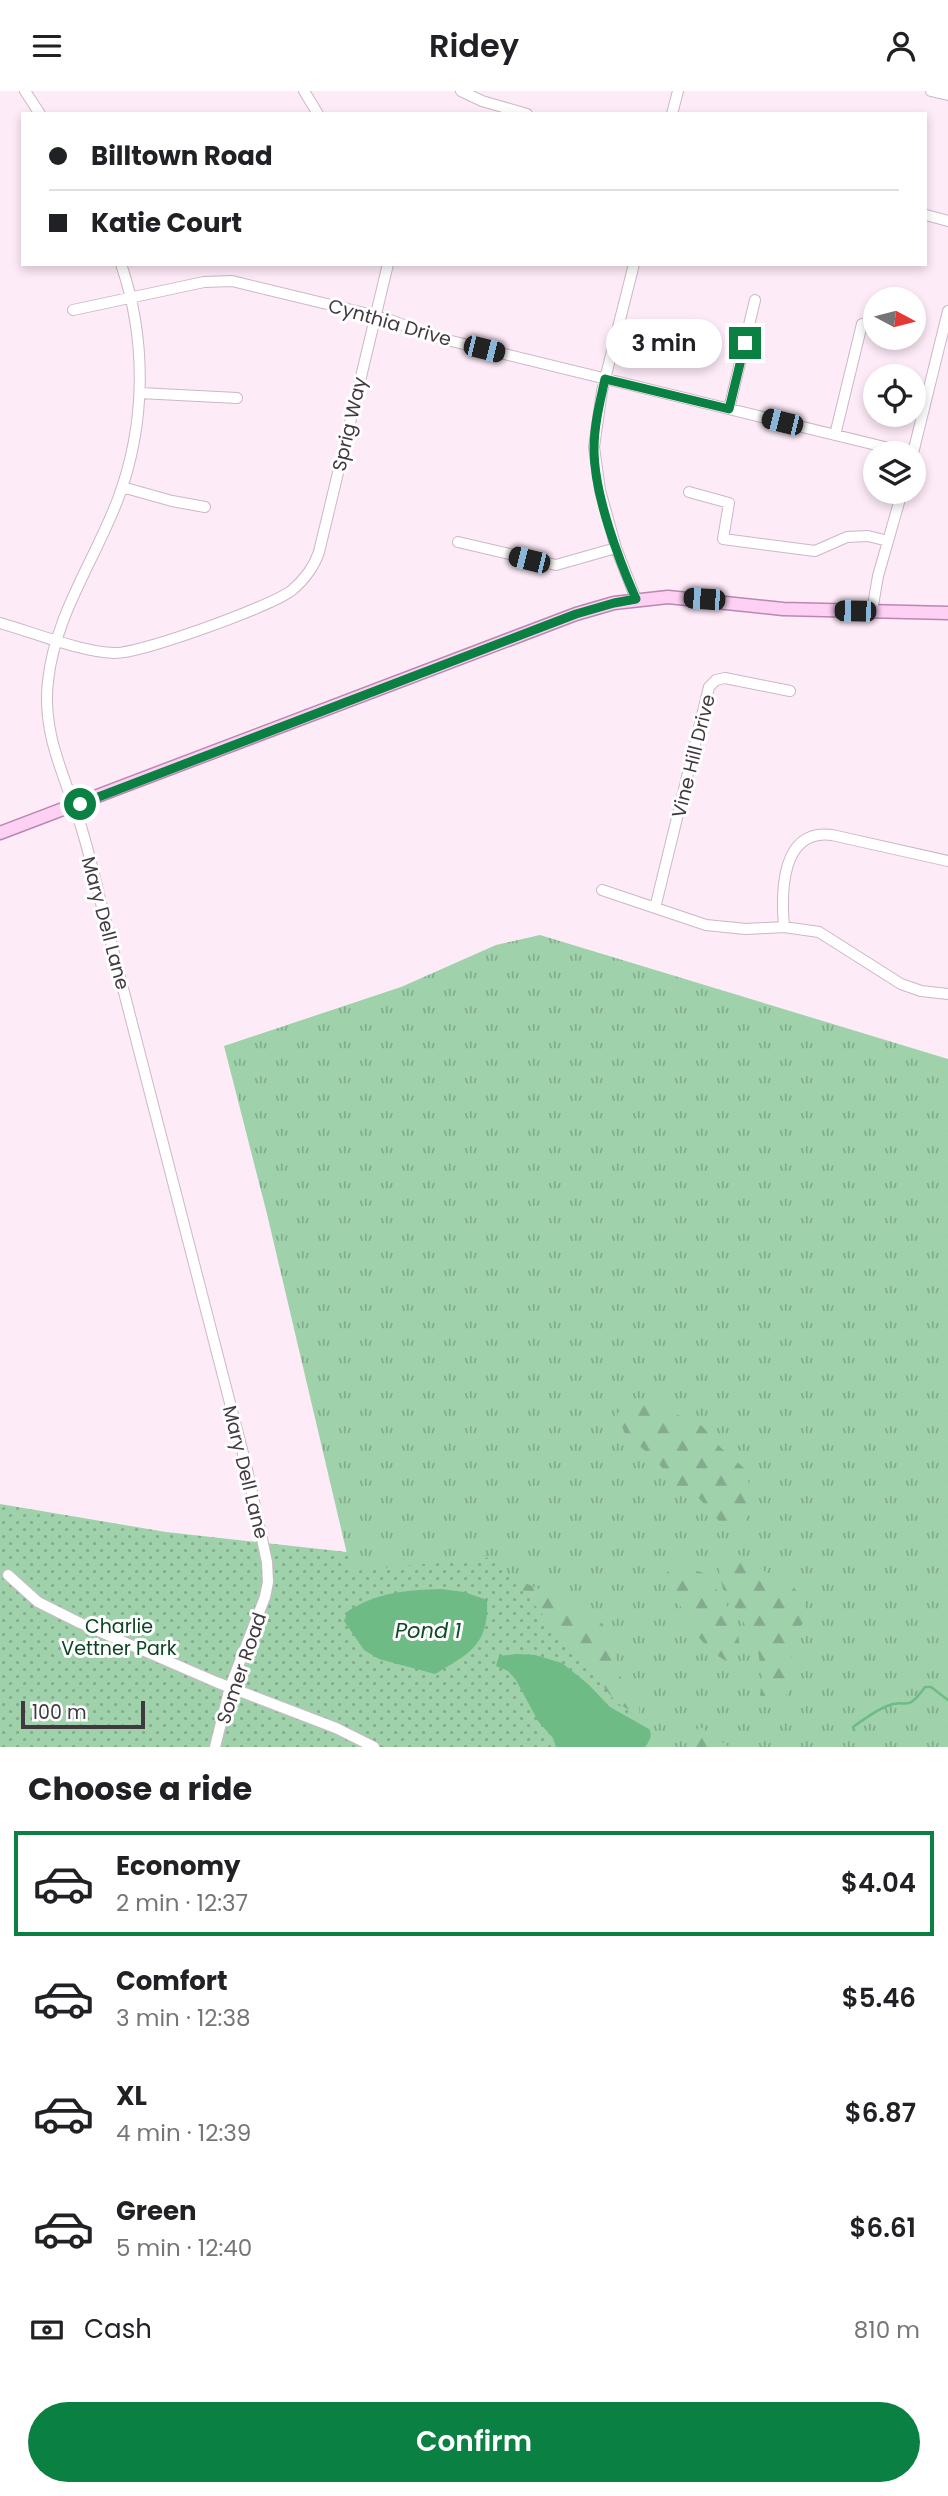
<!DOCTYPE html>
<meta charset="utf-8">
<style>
:root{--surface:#fff;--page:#f2f2f2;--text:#202124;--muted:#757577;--line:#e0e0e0;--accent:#0b8043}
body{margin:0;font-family:Poppins,sans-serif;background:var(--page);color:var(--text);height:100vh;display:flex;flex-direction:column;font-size:26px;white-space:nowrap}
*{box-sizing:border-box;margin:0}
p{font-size:23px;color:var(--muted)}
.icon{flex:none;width:38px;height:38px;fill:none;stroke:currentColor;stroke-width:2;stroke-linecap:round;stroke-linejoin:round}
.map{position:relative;height:1656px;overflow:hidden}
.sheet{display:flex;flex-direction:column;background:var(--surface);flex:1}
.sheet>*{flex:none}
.top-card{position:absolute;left:21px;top:21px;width:906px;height:154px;border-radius:0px;box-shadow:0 4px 10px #0003;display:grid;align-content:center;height:154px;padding:0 28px;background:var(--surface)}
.needle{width:46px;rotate:97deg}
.fabs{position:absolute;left:863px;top:196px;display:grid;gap:14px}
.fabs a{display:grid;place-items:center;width:63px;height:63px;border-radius:50%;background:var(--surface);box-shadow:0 4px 10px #0003;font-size:35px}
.scale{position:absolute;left:21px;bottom:18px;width:124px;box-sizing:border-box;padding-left:7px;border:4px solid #423940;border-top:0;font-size:19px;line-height:24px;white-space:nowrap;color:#423940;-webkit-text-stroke:5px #fefefe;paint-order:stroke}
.end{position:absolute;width:32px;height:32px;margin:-16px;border:9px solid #0b8043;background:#fff;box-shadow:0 0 0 4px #fff}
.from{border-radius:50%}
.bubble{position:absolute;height:49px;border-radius:24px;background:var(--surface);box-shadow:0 4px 10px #0003;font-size:23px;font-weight:600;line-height:49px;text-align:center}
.car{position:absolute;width:21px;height:42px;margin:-21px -10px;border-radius:9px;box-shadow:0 0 5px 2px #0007;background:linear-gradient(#222 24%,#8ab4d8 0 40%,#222 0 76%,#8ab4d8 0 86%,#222 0)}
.top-card b{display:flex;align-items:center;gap:24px;height:66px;font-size:26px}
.top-card b+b{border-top:2px solid var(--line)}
.top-card i{width:18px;height:18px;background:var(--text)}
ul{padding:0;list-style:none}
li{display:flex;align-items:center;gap:21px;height:105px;margin:0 14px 10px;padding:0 14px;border:4px solid transparent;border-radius:0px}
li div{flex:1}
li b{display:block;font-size:26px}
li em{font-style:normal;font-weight:600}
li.active{border-color:var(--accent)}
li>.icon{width:63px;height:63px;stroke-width:1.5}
h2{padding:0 28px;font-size:32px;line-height:84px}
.pay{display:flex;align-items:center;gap:18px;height:77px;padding:0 28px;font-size:26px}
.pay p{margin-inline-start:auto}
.primary-button{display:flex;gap:14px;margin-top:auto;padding:14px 28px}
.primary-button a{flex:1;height:80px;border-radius:42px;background:var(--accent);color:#fff;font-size:28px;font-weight:600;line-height:80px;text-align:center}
header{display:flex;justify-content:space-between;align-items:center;height:91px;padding:0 28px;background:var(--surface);font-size:32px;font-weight:600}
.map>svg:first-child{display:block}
</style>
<header><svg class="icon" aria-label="menu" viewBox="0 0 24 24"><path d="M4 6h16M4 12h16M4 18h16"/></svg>Ridey<svg class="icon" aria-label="person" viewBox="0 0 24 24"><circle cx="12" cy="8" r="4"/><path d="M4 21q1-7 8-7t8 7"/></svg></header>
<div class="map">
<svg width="948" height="1656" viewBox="0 0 948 1656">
<defs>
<pattern id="grass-tufts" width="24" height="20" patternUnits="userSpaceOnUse" patternTransform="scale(1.75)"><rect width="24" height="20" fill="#9fd2ab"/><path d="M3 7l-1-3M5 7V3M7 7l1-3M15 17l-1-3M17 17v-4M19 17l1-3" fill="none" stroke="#83ab8d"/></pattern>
<pattern id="forest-firs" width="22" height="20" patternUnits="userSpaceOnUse" patternTransform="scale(1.75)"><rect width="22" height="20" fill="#9fd2ab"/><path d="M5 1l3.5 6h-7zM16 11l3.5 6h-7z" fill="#83ab8d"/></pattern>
<pattern id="park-dots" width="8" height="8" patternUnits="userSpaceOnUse" patternTransform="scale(1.75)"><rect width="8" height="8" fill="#9fd2ab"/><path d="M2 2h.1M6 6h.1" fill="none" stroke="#83ab8d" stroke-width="1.8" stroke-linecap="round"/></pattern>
</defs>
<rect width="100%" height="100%" fill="#fdebf8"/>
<!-- grass -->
<path fill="url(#grass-tufts)" d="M 540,844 L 948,968 L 948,1656 L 616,1656 L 351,1480 L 267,1123 L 224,955 L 401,896 L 496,854 Z"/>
<!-- forest -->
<path fill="url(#forest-firs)" d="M 631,1308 L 656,1314 L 702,1335 L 720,1356 L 744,1377 L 754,1409 L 743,1436 L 727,1439 L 696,1404 L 679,1398 L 655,1368 L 625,1343 L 617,1323 Z
M 732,1459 L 766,1481 L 793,1495 L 806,1514 L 803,1532 L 790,1549 L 793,1587 L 785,1607 L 771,1617 L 759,1615 L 762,1586 L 757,1553 L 723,1498 L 718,1475 Z
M 487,1464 L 500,1481 L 557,1506 L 602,1532 L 612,1552 L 617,1580 L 639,1615 L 639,1627 L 620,1619 L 399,1481 L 440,1469 L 464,1469 Z
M 674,1472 L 703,1482 L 721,1504 L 737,1533 L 740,1559 L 731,1572 C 695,1557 681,1516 666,1483 Z
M 699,1635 L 729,1656 L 690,1656 Z"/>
<!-- park -->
<path fill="url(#park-dots)" d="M 0,1413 L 166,1441 L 347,1461 L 352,1480 L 494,1466 L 617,1612 L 631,1620 L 616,1656 L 0,1656 Z"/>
<!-- water -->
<path fill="#6fbb85" d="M 441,1498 L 464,1501 L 487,1509 C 489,1554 470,1562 435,1583 L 379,1568 L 364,1559 L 344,1530 L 348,1520 C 378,1501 407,1499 441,1498 Z
M 517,1563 L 535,1564 L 562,1572 L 588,1593 L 610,1616 L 649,1638 C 653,1644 649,1651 645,1656 L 556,1656 L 553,1647 L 538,1630 L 516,1589 L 508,1580 L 496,1575 L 499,1565 Z"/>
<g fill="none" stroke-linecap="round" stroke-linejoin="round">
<!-- stream -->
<path stroke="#6fbb85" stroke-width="2.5" d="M 854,1639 L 853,1636 C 864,1628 875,1620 887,1615 C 907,1606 905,1624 925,1596 L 931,1596 L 948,1609"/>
<defs>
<path id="minor" d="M 25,0 L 40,23
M 304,0 L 318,23
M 461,0 L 482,10 L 527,23
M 931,0 L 948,4
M 672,23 L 678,0
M 926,124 L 948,130
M 121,173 C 147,249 146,333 118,408 C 95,469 55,524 48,590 C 42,641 63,682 79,729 C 88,757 95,787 102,816 L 246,1374 L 267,1471 L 268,1491 L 265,1506 L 230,1596 L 215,1656
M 634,173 L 602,300 L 594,356 L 600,399 L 616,457 L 636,508
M 73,219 L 204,191 L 232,190 L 385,227 L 435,246 L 909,362
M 140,302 L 237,307
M 729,318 L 755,209
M 835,344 L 862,233
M 913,362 L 948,220
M 122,396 L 172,410 L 205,416
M 689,401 L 729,412 L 723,448 L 815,460 L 847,446 L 868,445 L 888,450
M 458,451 L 556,474 L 616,457
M 872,520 L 878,485 L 902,401
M 0,532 C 33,541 80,561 114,562 C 140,563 269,516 291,500 C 303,490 314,476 319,461 L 388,173
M 602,799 L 706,834 L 746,838 L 784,836 L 819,841 L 901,893 L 921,900 L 948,903
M 655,817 L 709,596 L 716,589 L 725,587 L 790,600
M 784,836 C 781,801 781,737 832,744 L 948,770
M 8,1484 L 38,1511 L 80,1532 L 216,1591 L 336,1637 L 374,1656"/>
<path id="major" d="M 0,742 L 576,523 L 614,512 L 668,506 L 783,518 L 948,522"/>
</defs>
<!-- minor casing -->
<use href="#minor" stroke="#ccb7c7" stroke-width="12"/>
<!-- major casing -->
<use href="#major" stroke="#ba87b0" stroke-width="15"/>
<!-- minor -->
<use href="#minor" stroke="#fff" stroke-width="10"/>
<!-- major -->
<use href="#major" stroke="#fdd0f4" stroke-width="12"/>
</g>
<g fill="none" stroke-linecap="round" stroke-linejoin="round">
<!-- route -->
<path stroke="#0b8043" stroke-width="9" d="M 80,713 L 576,523 L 614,512 L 636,508 C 618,467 594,403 594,358 C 594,334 600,311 605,288 L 729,318 L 745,252"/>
</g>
<g text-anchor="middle" stroke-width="6" stroke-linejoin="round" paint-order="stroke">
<!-- street labels -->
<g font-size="19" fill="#423940" stroke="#fefefe">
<text transform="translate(390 231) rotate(16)" y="7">Cynthia Drive</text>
<text transform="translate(349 333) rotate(-77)" y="7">Sprig Way</text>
<text transform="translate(693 665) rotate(-76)" y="7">Vine Hill Drive</text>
<text transform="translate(106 832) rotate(75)" y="7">Mary Dell Lane</text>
<text transform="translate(246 1381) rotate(76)" y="7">Mary Dell Lane</text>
<text transform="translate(241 1577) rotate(-71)" y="7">Somer Road</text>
</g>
<!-- park labels -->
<g font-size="19" fill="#0a4523" stroke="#fefefe">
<text x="119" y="1542">Charlie<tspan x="119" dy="22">Vettner Park</tspan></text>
</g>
<!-- water labels -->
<g font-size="21" font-style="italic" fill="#104a26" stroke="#fefefe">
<text x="428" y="1547">Pond 1</text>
</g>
</g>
</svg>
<div class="fabs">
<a><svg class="needle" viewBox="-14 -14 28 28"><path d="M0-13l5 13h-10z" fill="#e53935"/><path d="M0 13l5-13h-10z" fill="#757577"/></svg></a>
<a><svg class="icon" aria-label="locate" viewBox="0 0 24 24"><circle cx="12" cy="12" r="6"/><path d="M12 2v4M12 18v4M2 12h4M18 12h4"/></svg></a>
<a><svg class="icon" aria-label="layers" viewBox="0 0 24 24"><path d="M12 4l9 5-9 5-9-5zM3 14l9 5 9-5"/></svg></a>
</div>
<div class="scale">100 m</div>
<i class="end from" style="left:80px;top:713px"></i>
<i class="end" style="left:745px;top:252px"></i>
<div class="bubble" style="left:606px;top:228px;width:116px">3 min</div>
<i class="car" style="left:484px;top:258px;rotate:104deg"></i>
<i class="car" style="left:782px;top:331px;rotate:284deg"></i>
<i class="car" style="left:529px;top:469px;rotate:284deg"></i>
<i class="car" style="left:704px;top:508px;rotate:274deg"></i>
<i class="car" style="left:855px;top:520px;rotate:271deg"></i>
<div class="top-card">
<b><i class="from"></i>Billtown Road</b>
<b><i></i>Katie Court</b>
</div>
</div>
<section class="sheet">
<h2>Choose a ride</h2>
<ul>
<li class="active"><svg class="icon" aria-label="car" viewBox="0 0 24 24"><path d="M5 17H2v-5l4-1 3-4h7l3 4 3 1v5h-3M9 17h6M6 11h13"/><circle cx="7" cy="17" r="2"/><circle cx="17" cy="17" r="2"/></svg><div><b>Economy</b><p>2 min · 12:37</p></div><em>$4.04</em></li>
<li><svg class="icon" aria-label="car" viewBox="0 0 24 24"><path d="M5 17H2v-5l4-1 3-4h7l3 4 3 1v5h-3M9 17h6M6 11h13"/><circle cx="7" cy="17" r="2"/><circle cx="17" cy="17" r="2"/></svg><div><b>Comfort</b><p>3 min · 12:38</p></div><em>$5.46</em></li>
<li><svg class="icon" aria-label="car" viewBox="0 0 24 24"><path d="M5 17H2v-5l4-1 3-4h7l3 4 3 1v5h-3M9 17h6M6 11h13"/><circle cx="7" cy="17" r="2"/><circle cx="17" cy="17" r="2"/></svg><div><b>XL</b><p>4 min · 12:39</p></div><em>$6.87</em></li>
<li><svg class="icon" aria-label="car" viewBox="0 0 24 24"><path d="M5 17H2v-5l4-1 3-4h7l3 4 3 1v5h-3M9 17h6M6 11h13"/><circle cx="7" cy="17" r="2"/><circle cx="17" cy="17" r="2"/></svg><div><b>Green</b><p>5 min · 12:40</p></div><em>$6.61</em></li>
</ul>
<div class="pay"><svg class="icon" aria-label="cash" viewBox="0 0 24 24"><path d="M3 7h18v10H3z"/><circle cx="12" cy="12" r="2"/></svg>Cash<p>810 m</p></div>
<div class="primary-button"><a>Confirm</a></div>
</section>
